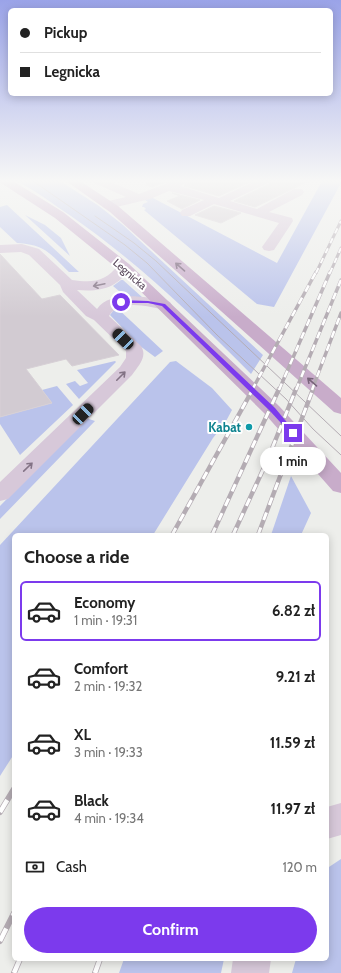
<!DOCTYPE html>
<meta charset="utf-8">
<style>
:root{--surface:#fff;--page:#f2f2f2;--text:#222;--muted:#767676;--line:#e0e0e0;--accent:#7c3aed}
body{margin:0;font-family:Cabin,sans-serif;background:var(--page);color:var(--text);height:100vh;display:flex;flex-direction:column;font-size:15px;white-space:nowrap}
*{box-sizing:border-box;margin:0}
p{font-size:13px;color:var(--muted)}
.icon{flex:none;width:22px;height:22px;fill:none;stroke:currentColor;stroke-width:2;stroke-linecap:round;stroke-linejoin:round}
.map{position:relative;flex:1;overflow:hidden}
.side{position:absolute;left:12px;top:533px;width:317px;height:428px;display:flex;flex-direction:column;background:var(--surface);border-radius:6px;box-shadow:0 2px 10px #0003}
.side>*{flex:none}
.hud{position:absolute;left:8px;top:8px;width:325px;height:88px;border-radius:6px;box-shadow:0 2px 10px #0003;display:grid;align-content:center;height:88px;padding:0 12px;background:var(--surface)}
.end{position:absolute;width:18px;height:18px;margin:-9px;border:5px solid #7c3aed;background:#fff;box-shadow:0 0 0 2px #fff}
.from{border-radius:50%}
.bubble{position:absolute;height:28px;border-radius:14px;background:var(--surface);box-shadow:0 2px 10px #0003;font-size:13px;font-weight:700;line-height:28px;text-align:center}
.car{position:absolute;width:12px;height:24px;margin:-12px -6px;border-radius:5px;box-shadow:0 0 3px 1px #0007;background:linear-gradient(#222 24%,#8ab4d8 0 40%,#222 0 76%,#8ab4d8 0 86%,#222 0)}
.hud b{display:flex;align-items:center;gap:14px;height:38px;font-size:15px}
.hud b+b{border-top:1px solid var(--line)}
.hud i{width:10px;height:10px;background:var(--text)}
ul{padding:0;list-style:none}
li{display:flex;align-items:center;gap:12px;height:60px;margin:0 8px 6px;padding:0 4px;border:2px solid transparent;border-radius:6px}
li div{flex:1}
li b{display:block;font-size:15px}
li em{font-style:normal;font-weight:700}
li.on{border-color:var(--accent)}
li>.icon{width:36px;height:36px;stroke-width:1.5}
h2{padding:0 12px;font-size:18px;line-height:48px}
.pay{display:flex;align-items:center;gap:10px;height:44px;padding:0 12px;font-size:15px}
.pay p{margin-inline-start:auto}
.cta{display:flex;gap:8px;margin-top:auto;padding:8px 12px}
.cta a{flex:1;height:46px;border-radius:24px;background:var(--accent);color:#fff;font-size:16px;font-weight:700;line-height:46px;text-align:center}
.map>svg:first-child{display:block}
</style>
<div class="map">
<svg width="341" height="973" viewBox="0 0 341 973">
<rect width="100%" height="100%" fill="#edeeeb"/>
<!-- green -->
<path fill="#bac3eb" d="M 17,181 L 60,181 L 99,206 L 123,225 L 263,355 L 251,374 C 195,317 137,262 71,216 C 53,204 36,191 17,181 Z
M 322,181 L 341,181 L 341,183 L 274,307 L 257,304 L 144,210 L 146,209 L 144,207 L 142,207 L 143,204 L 148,202 L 145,200 L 151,197 L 277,263 Z
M 7,205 L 79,272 L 69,272 C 49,253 46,245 17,243 L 0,227 L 0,207 Z
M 25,215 L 45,225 L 61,238 L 70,256 Z
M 121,280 L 123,280 L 142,297 L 126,297 L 113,286 Z
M 116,307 L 163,351 L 155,357 L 140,346 L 110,315 Z
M 115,361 L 116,362 L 79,399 L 66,384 L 75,381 L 80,386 L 88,383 L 77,370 Z
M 176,361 L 212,388 L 232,410 L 225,423 L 213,438 L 153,535 L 14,535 L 14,754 L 0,776 L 0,545 L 170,362 Z
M 57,386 L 73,405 L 20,455 L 0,424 L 0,417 L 52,403 L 42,390 Z
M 86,418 L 95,421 L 0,519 L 0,506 Z
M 291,476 L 311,513 L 301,535 L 271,535 Z
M 341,859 L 341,973 L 292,973 L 296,959 L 327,959 L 327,872 L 329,867 Z
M 124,959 L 224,959 L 221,973 L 119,973 Z"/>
<!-- building -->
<path fill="#d2cbd2" stroke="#d7d0d6" d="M 147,181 L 169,181 L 152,187 L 146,185 Z
M 190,181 L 252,181 L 219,196 L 184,186 Z
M 271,181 L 309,181 L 255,207 L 234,201 L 269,184 Z
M 172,193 L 200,200 L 182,209 L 167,201 L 180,196 Z
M 214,206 L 241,213 L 221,223 L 195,215 Z
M 0,254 L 42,299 L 60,295 L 119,355 L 72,366 L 66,359 L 26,369 L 52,403 L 0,417 Z"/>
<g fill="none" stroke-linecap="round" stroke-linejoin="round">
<!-- minor -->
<path fill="#d7c8d9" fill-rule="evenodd" d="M 92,181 L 108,181 L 139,194 L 173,181 L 189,181 L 187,183 L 180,186 L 219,198 L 255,181 L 270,181 L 268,183 L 230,201 L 257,209 L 294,189 L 302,189 L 304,192 L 302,195 L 269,212 L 292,218 L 293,221 L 274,250 L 269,251 L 264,250 L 262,247 L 279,223 L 214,204 L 190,216 L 182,216 L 180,213 L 182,210 L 204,200 L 169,191 L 150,199 L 108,209 L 104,208 L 102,205 L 104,202 L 126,197 L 94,183 Z
M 22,244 L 39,249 L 72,280 C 93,283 106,282 119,264 L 124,263 L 129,264 L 131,267 C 117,288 102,292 77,290 L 97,309 C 110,290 145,297 164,300 L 170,302 L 172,305 L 170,308 L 164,310 C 148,306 119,299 109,316 L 141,346 C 148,357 138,366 132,375 L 8,499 L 0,501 L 0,482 L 120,367 L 126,358 L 126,351 L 94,320 L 86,316 L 63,292 L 60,285 L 29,255 L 21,252 L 0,253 L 0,245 Z
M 341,803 L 341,835 L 327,839 L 327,807 Z
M 233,959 L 271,959 L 269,973 L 231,973 Z"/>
<!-- major -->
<path fill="#c8acca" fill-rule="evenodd" d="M 0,181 L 13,181 L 63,212 L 129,264 L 279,406 L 341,473 L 341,493 L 333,491 L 265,414 L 119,270 L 55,218 L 1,183 Z
M 66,181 L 80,181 L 118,206 L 341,398 L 341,414 L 334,412 L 110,212 Z"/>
<!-- tram -->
<path stroke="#b4acb3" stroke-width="1" d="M 33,181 L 125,245 L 147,263 L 217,335 L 286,399 L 313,429 L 341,455
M 95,216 L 134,243 L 156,261 L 341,436"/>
<defs>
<path id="rail-far3" d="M 316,273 L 341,221
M 330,273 L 341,248"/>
<path id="rail-far2" d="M 252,390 L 316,272
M 279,390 L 330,272
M 296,390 L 341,280
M 312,390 L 341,313"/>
<path id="rail-far1" d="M 172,535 L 253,389
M 212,535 L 279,389
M 233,535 L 267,461 L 296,389
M 258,535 L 313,389"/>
<path id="rail" d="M 0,812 L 14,789
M 0,941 L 14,913
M 14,973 L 20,959
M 95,973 L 100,959"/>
</defs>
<!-- rail-far3 casing -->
<use href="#rail-far3" stroke="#b4acb3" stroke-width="3"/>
<!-- rail-far2 casing -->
<use href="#rail-far2" stroke="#b4acb3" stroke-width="3.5"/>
<!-- rail-far1 casing -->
<use href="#rail-far1" stroke="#b4acb3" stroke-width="4.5"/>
<!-- rail casing -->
<use href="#rail" stroke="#b4acb3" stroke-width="6"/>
<!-- rail-far3 -->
<use href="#rail-far3" stroke="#fff" stroke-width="2" stroke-dasharray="5.5" stroke-linecap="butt"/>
<!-- rail-far2 -->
<use href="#rail-far2" stroke="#fff" stroke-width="2.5" stroke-dasharray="7" stroke-linecap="butt"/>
<!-- rail-far1 -->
<use href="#rail-far1" stroke="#fff" stroke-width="3" stroke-dasharray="8" stroke-linecap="butt"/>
<!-- rail -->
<use href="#rail" stroke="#fff" stroke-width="4.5" stroke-dasharray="14" stroke-linecap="butt"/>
</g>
<!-- one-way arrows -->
<defs><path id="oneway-shaft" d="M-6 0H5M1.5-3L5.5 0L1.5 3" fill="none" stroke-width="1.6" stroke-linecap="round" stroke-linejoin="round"/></defs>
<g stroke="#78647a">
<use href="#oneway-shaft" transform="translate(180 267) rotate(-139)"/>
<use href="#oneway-shaft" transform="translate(312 382) rotate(-139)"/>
</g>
<g stroke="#837385">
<use href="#oneway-shaft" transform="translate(99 285) rotate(168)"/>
<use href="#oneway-shaft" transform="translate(121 376) rotate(-45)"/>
<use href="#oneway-shaft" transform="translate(28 467) rotate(-44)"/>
</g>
<!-- sky -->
<linearGradient id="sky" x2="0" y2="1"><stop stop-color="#9aa3e8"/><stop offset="0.57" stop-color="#f7f7f6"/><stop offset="1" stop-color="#f7f7f6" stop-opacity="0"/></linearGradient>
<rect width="341" height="317" fill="url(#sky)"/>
<!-- route -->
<path fill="#7c3aed" d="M 121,300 L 148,301 L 165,304 L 275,408 L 295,432 L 295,434 L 291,434 L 270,411 L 162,306 L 148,303 L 119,303 Z"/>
<!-- markers -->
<circle fill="#0f9aa8" stroke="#fff" stroke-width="1.5" cx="249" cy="427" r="4"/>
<g text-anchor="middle" stroke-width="4" stroke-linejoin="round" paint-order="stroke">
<!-- far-street labels -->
<g font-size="11" fill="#564558" stroke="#fff">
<text transform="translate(130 274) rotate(41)" y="4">Legnicka</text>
</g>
<!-- culture labels -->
<g font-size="13" font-weight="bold" fill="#0d838f" stroke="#fff" text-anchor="end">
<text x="241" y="432">Kabat</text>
</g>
</g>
</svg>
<i class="end from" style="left:121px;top:302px"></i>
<i class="end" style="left:293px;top:433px"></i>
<div class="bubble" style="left:260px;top:447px;width:66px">1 min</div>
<i class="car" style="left:123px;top:339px;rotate:314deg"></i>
<i class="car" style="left:83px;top:414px;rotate:45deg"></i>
<div class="hud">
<b><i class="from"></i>Pickup</b>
<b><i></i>Legnicka</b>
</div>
<section class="side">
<h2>Choose a ride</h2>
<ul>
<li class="on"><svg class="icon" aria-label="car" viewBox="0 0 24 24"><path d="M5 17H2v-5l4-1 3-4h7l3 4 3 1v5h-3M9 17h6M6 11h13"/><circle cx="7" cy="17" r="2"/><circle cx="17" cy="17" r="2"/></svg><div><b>Economy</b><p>1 min · 19:31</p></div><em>6.82 zł</em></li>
<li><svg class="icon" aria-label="car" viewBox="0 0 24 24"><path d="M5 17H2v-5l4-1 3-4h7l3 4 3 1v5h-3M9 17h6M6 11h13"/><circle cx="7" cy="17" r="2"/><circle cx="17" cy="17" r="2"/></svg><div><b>Comfort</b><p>2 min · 19:32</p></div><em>9.21 zł</em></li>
<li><svg class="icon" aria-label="car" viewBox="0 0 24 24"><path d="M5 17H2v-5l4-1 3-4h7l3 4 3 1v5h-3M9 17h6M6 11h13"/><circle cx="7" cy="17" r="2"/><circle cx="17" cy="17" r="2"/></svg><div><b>XL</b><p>3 min · 19:33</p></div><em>11.59 zł</em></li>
<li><svg class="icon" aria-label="car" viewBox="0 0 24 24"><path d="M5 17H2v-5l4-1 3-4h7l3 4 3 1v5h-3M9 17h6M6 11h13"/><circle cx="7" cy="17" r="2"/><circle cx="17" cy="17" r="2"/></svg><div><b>Black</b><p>4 min · 19:34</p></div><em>11.97 zł</em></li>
</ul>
<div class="pay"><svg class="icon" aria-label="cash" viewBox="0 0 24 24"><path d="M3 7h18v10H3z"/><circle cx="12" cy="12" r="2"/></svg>Cash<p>120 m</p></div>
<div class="cta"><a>Confirm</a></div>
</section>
</div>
